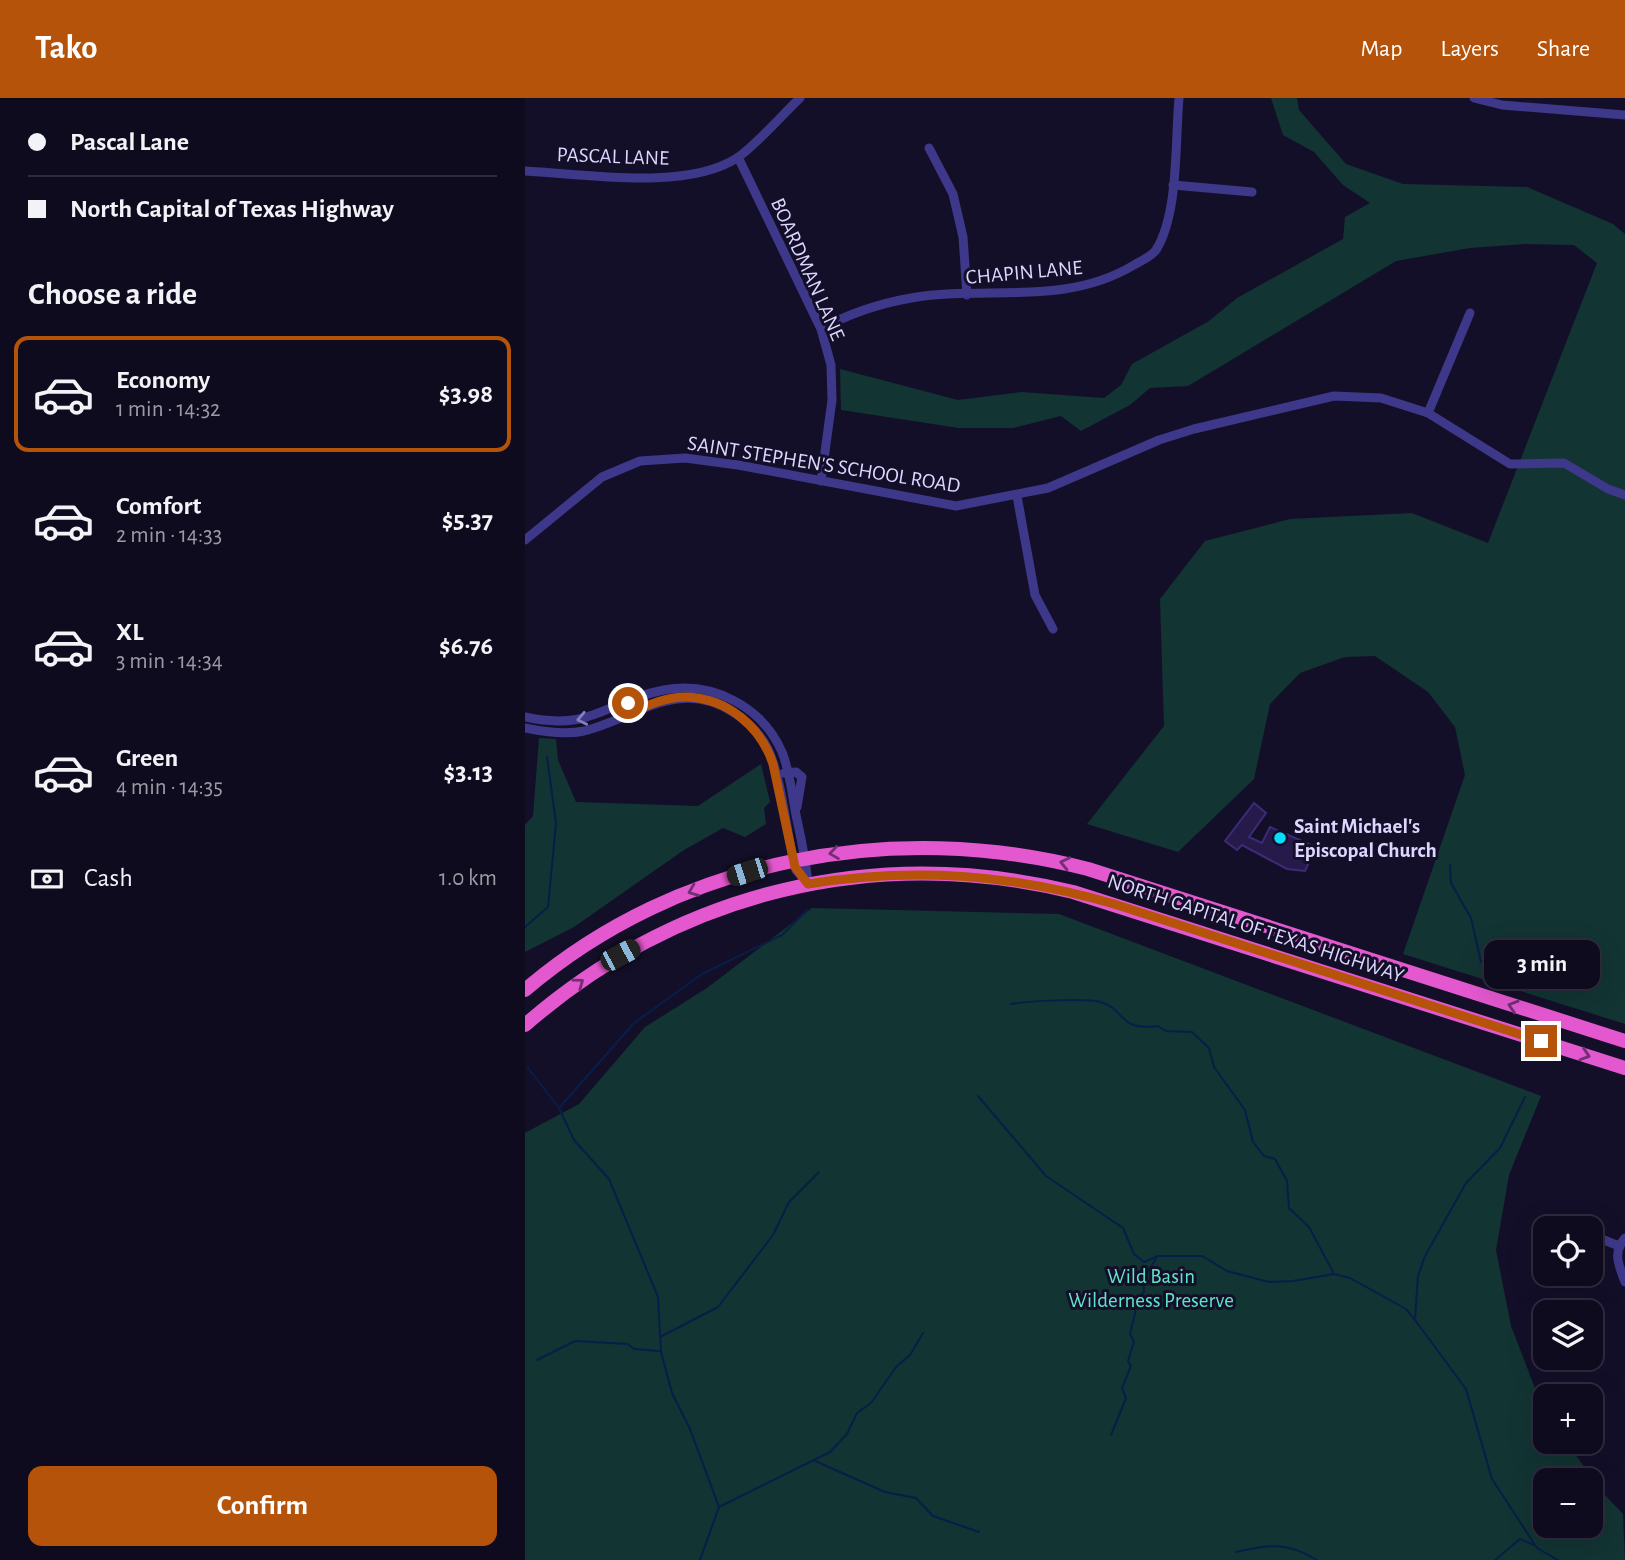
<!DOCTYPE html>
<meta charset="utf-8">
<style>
:root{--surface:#0f0b1f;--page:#181428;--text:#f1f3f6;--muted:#9b9ba4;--line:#2f2b3d;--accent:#b45309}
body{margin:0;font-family:"Alegreya Sans",sans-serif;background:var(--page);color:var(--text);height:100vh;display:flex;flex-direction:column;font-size:26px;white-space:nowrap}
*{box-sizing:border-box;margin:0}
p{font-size:23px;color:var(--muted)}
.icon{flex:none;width:38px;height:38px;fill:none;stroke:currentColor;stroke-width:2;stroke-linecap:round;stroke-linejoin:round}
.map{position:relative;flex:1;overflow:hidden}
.panel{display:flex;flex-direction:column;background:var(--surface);width:525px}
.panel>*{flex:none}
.guide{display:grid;align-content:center;height:154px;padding:0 28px;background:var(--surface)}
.controls{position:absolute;left:1008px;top:1118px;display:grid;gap:14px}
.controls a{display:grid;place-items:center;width:70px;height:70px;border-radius:14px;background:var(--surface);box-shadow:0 7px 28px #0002,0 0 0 2px var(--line);font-size:35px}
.end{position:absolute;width:32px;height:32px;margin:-16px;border:9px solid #b45309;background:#fff;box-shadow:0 0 0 4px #fff}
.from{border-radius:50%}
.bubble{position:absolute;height:49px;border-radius:14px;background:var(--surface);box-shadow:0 7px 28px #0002,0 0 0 2px var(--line);font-size:23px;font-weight:600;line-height:49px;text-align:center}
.car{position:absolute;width:21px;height:42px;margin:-21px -10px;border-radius:9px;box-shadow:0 0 5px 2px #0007;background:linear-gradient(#222 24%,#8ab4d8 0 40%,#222 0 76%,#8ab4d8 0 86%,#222 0)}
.guide b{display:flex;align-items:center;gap:24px;height:66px;font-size:26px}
.guide b+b{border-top:2px solid var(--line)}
.guide i{width:18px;height:18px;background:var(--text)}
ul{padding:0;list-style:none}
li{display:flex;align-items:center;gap:21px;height:116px;margin:0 14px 10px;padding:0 14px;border:4px solid transparent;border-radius:14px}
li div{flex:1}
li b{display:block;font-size:26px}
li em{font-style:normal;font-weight:600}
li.on{border-color:var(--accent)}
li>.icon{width:63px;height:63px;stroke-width:1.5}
h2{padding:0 28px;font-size:32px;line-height:84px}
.pay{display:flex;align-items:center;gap:18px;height:77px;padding:0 28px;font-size:26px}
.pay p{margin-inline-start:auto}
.primary-button{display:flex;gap:14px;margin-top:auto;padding:14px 28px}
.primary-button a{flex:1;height:80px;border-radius:14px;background:var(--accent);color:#fff;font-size:28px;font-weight:600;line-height:80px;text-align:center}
header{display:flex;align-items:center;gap:42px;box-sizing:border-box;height:98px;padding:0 35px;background:var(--accent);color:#fff}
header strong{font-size:33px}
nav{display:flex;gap:38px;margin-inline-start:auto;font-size:24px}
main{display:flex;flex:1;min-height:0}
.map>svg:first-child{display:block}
</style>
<header>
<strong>Tako</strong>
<nav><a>Map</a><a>Layers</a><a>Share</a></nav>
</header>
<main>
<section class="panel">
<div class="guide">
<b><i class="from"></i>Pascal Lane</b>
<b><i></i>North Capital of Texas Highway</b>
</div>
<h2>Choose a ride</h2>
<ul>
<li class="on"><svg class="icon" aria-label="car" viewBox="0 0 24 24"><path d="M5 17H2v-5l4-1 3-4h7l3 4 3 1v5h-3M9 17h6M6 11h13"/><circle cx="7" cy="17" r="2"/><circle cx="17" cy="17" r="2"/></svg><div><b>Economy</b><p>1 min · 14:32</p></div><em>$3.98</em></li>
<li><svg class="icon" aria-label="car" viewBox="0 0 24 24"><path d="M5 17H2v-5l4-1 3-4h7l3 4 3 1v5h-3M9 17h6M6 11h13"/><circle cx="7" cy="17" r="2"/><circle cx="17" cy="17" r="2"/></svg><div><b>Comfort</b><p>2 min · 14:33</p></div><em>$5.37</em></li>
<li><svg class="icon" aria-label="car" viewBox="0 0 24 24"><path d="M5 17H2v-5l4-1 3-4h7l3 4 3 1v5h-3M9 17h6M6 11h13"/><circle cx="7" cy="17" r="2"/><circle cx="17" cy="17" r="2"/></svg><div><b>XL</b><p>3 min · 14:34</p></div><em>$6.76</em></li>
<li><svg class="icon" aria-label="car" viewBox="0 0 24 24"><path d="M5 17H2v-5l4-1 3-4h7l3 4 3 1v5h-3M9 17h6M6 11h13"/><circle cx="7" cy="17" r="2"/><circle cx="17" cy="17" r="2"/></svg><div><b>Green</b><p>4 min · 14:35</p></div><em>$3.13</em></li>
</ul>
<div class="pay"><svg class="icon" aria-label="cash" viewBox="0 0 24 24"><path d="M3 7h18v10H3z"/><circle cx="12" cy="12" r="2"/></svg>Cash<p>1.0 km</p></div>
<div class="primary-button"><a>Confirm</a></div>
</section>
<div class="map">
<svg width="1100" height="1462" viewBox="0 0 1100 1462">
<rect width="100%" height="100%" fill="#140f29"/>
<!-- green -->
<path fill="#123433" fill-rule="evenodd" d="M 746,0 L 772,0 L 774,12 L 821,66 L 878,86 L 1002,89 L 1088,126 L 1100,136 L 1100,926 L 878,856 L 940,677 L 930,629 L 903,594 L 850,558 L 820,559 L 775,575 L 745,606 L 729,681 L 653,754 L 562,726 L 639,628 L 635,501 L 680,443 L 765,421 L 887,415 L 963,445 L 1072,165 L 1049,147 L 1000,146 L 945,150 L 871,163 L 663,288 L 625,290 L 605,307 L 556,333 L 536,318 L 488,330 L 434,330 L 316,312 L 315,271 L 433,302 L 496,294 L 579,300 L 596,287 L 607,266 L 684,223 L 712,200 L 818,141 L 820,119 L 845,105 L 818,87 L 789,54 L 758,37 Z
M 14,640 L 31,641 L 33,662 L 51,704 L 173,708 L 236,666 L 245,704 L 239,710 L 241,726 L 220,739 L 198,730 L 159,752 L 49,829 L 0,854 L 0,727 L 8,718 Z
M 287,810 L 534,816 L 1016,998 L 984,1077 L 971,1152 L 986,1228 L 1020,1316 L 1020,1344 L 1041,1344 L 1080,1397 L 1098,1416 L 1100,1462 L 0,1462 L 0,1035 L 54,1006 L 120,929 L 182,890 ZM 1066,1382 L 1066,1428 L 1020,1428 L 1020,1382 Z"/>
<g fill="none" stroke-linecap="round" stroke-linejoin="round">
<!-- stream -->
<path stroke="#081e49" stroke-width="2" d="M 925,767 L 926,785 L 946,820 L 956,864
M 0,829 L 23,809 L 31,725 L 22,659
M 486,906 C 502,903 561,900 575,904 C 603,912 591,933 633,928 L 641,933 L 667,934 L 684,950 L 689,969 L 720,1012 L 728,1044 L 739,1058 L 750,1061 L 762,1083 L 764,1110 L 784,1129 L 808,1174
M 3,970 L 34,1010
M 453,998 L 521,1078 L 598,1130 L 609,1156 L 619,1164 L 633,1158 L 677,1158 L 702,1173 L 744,1184 L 768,1183 L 809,1176 L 825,1180 L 881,1211 L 890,1222
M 1000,999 L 975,1050 L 941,1085 L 900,1158 L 893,1178 L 890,1222 L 941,1291 L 967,1381 L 1012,1450 L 1033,1462
M 137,1238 L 193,1209 L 248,1137 L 264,1104 L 294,1074
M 12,1262 L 50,1243 L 103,1246 L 109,1251 L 134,1253
M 586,1337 L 601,1300 L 597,1290 L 606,1268 L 603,1263 L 609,1244 L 605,1236 L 613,1203 L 619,1194 L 618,1180 L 631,1161
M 290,1363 L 360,1394 L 391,1400 L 408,1418 L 454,1434
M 194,1409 L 165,1331 L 147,1295 L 136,1254 L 133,1199 L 84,1081 L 49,1042 L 34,1010 L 109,925 L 177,876 L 257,837 L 282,812
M 711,1454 C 744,1446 763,1444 792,1462
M 175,1462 L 194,1409 L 305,1354 L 322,1336 L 332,1315 L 346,1305 L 371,1269 L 385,1257 L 398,1235
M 970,1462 L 995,1441 L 1009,1447"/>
</g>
<!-- building -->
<path fill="#261a4b" stroke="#3d2b78" stroke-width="2" d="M 729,705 L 741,715 L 724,739 L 737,745 L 745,729 L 791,749 L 780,773 L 762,771 L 717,747 L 712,752 L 700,743 Z"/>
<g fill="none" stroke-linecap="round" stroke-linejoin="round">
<!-- minor -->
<path stroke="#3e388a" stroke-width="9" d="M 949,0 L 977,7 L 1100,17
M 404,50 L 428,96 L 438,139 L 442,197
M 213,59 L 296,231 L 306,267 L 307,302 L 296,383
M 0,73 C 60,76 161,93 212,60 C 229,49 259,15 275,0
M 648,87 L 727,94
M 296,231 C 325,215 352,206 386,200 C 462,187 539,209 609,167 C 616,163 627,158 631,152 C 654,115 650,43 654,0
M 903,315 L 945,215
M 492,398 L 510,497 L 528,531
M 0,442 L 77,379 L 115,363 L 160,360 L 213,367 L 431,408 L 523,390 L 634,342 L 669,331 L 809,298 L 856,300 L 903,315 L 985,366 L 1039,365 L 1083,391 L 1100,397
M 0,619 C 68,634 81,603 139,592 C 187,583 237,608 257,654 C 265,674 267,696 271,717 C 276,740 281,762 283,786
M 0,630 C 19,634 40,637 59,633 C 110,620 153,580 206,613 C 221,622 235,635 243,651 C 258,684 261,736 271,772 L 283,786
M 259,675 L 271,674 L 277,679 L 272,709
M 1100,1140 C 1087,1155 1094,1167 1100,1184
M 1079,1142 L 1094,1148"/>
<!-- trunk -->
<path stroke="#e458cf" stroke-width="14" d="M 0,892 C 154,760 370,721 563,771 L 1100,943
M 0,927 C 154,793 350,746 548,794 L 1100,970"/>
</g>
<!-- one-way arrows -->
<defs><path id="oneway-chevron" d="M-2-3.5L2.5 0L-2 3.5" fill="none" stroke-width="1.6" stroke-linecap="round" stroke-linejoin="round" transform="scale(1.75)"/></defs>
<use stroke="#8680bf" href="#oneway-chevron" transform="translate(57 621) rotate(168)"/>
<g stroke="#723074">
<use href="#oneway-chevron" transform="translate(309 755) rotate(172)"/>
<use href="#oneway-chevron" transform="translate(540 765) rotate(-167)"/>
<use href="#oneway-chevron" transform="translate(168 793) rotate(158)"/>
<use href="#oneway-chevron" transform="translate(54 885) rotate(-36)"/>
<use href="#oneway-chevron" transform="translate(988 908) rotate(-163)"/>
<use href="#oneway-chevron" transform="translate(1060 957) rotate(18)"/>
</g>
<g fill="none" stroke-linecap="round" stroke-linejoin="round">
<!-- route -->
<path stroke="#b45309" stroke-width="9" d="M 103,605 L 105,615 C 123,607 143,598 163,599 C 203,601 236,629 248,666 L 270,769 L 283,786 C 388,769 487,776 589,806 L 1016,943"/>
</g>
<!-- markers -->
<circle fill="#03deff" stroke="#140f29" stroke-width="2.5" cx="755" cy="740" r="7"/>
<g text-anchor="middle" stroke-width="6" stroke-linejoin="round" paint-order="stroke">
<!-- street labels -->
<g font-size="21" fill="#ddd7ff" stroke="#140f29">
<text transform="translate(88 58) rotate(2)" y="7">PASCAL LANE</text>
<text transform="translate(283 171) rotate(66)" y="7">BOARDMAN LANE</text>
<text transform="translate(499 174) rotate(-5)" y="7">CHAPIN LANE</text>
<text transform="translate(299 366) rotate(9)" y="7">SAINT STEPHEN'S SCHOOL ROAD</text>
<text transform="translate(731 830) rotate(18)" y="7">NORTH CAPITAL OF TEXAS HIGHWAY</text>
</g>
<!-- poi labels -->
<g font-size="21" font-weight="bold" fill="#ddd7ff" stroke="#140f29" text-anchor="start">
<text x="769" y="735">Saint Michael's<tspan x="769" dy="24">Episcopal Church</tspan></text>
</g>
<!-- park labels -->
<g font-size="21" fill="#5de5c8" stroke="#140f29">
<text x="626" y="1185">Wild Basin<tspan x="626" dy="24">Wilderness Preserve</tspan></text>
</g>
</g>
</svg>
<div class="controls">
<a><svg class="icon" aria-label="locate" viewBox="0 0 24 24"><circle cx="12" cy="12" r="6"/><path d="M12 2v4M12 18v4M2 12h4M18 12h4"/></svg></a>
<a><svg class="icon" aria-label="layers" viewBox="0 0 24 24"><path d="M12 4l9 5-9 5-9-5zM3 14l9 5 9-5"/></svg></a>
<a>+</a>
<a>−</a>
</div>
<i class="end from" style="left:103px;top:605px"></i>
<i class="end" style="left:1016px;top:943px"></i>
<div class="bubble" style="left:959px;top:842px;width:116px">3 min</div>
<i class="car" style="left:222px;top:774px;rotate:252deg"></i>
<i class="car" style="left:95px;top:857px;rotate:62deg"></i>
</div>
</main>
